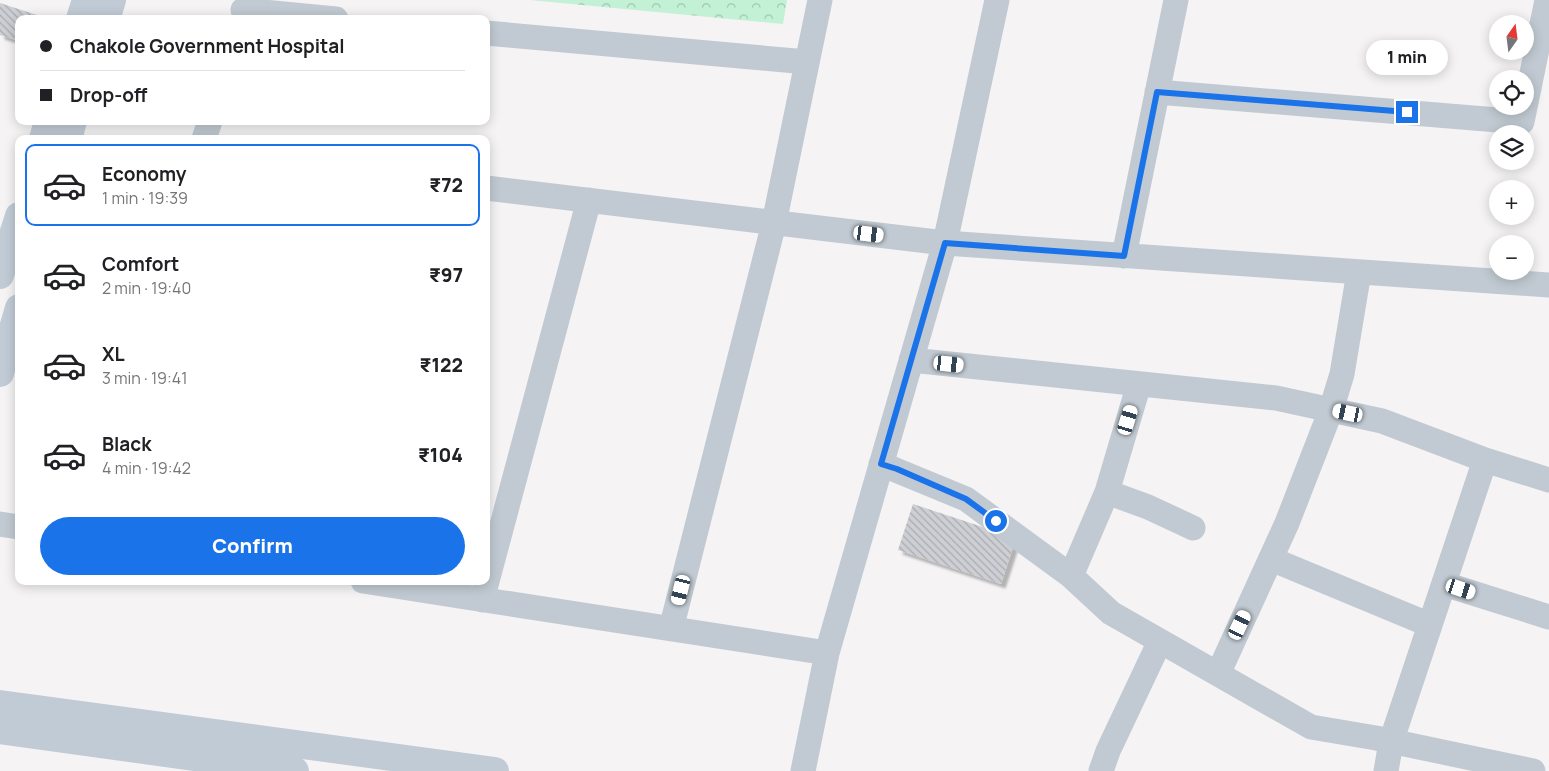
<!DOCTYPE html>
<meta charset="utf-8">
<style>
:root{--surface:#fff;--page:#f6f6f6;--text:#202124;--muted:#757577;--line:#e0e0e0;--accent:#1a73e8}
body{margin:0;font-family:Manrope,sans-serif;background:var(--page);color:var(--text);height:100vh;display:flex;flex-direction:column;font-size:19px;white-space:nowrap}
*{box-sizing:border-box;margin:0}
p{font-size:16px;color:var(--muted)}
.icon{flex:none;width:28px;height:28px;fill:none;stroke:currentColor;stroke-width:2;stroke-linecap:round;stroke-linejoin:round}
.map{position:relative;flex:1;overflow:hidden}
.sheet{position:absolute;left:15px;top:135px;width:475px;height:450px;display:flex;flex-direction:column;background:var(--surface);border-radius:10px;box-shadow:0 2px 12px #0003}
.sheet>*{flex:none}
.guide{position:absolute;left:15px;top:15px;width:475px;height:110px;border-radius:10px;box-shadow:0 2px 12px #0003;display:grid;align-content:center;height:110px;padding:0 25px;background:var(--surface)}
.needle{width:32px;rotate:14deg}
.fabs{position:absolute;left:1489px;top:15px;display:grid;gap:10px}
.fabs a{display:grid;place-items:center;width:45px;height:45px;border-radius:50%;background:var(--surface);box-shadow:0 2px 12px #0003;font-size:25px}
.end{position:absolute;width:22px;height:22px;margin:-11px;border:6px solid #1a73e8;background:#fff;box-shadow:0 0 0 2px #fff}
.from{border-radius:50%}
.bubble{position:absolute;height:35px;border-radius:18px;background:var(--surface);box-shadow:0 2px 12px #0003;font-size:16px;font-weight:800;line-height:35px;text-align:center}
.car{position:absolute;width:15px;height:30px;margin:-15px -8px;border-radius:6px;box-shadow:0 0 4px 1px #0007;background:linear-gradient(#fff 24%,#345 0 40%,#fff 0 76%,#345 0 86%,#fff 0)}
.guide b{display:flex;align-items:center;gap:18px;height:48px;font-size:19px}
.guide b+b{border-top:1px solid var(--line)}
.guide i{width:12px;height:12px;background:var(--text)}
ul{padding:9px 0 0;list-style:none}
li{display:flex;align-items:center;gap:15px;height:82px;margin:0 10px 8px;padding:0 15px;border:2px solid transparent;border-radius:10px}
li div{flex:1}
li b{display:block;font-size:19px}
li em{font-style:normal;font-weight:800}
li.current{border-color:var(--accent)}
li>.icon{width:45px;height:45px;stroke-width:1.5}
.action{display:flex;gap:10px;margin-top:auto;padding:10px 25px}
.action a{flex:1;height:58px;border-radius:30px;background:var(--accent);color:#fff;font-size:20px;font-weight:800;line-height:58px;text-align:center}
.map>svg:first-child{display:block}
</style>
<div class="map">
<svg width="1549" height="771" viewBox="0 0 1549 771">
<defs>
<pattern id="park-crowns" width="20" height="18" patternUnits="userSpaceOnUse" patternTransform="scale(1.25)"><rect width="20" height="18" fill="#c3f1d5"/><path d="M2 6a3 3 0 1 1 6 0M12 15a3 3 0 1 1 6 0" fill="none" stroke="#a0c6b0"/></pattern>
<pattern id="building-back-hatch" width="6" height="6" patternUnits="userSpaceOnUse" patternTransform="scale(1.25)"><rect width="6" height="6" fill="#cdcfd5"/><path d="M-1 5l2 2M0 0l6 6M5-1l2 2" fill="none" stroke="#a8abb0"/></pattern>
<filter id="shadow"><feDropShadow dx="4.5" dy="4.5" stdDeviation="1" flood-color="#0004"/></filter>
</defs>
<rect width="100%" height="100%" fill="#f5f3f3"/>
<!-- park -->
<path fill="url(#park-crowns)" d="M 530,0 L 787,0 L 783,24 Z"/>
<!-- building -->
<path fill="url(#building-back-hatch)" filter="url(#shadow)" d="M 0,3 L 40,16 L 39,19 L 19,19 L 19,41 L 0,35 Z
M 913,504 L 1016,538 L 1001,584 L 898,550 Z"/>
<g fill="none" stroke-linecap="round" stroke-linejoin="round">
<!-- street -->
<path stroke="#c1cad2" stroke-width="25" d="M 243,10 L 336,19
M 486,33 L 807,62
M 1157,92 L 1522,122 L 1547,0
M 204,139 L 210,121
M 486,188 L 945,243 L 1549,285
M 1124,256 L 1176,0
M 911,360 L 1276,398 L 1382,421 L 1485,460 L 1549,480
M 881,464 L 966,499 L 1071,576 L 1111,613 L 1311,727 L 1376,738 L 1533,771
M 1107,492 L 1148,507 L 1193,528
M 0,524 L 19,527
M 1271,559 L 1430,625
M 1071,576 L 1107,492 L 1139,384
M 363,581 L 827,653
M 1444,584 L 1549,617
M 482,600 L 589,200
M 671,629 L 774,223 L 820,0
M 1218,674 L 1287,523 L 1331,410 L 1342,374 L 1359,272
M 803,771 L 827,653 L 945,243 L 997,0
M 1101,771 L 1108,751 L 1160,641
M 1386,771 L 1391,742 L 1485,460"/>
<!-- secondary -->
<path stroke="#c1cbd6" stroke-width="28" d="M 80,19 L 86,0
M 106,19 L 112,0
M 43,139 L 48,121
M 68,139 L 73,121
M 0,275 L 19,216
M 0,373 L 19,308
M 0,704 L 495,771
M 0,730 L 295,771"/>
</g>
<g fill="none" stroke-linecap="round" stroke-linejoin="round">
<!-- route -->
<path stroke="#1a73e8" stroke-width="6" d="M 996,521 L 966,499 L 897,469 L 881,464 L 945,243 L 1124,256 L 1157,92 L 1407,112"/>
</g>
</svg>
<div class="fabs">
<a><svg class="needle" viewBox="-14 -14 28 28"><path d="M0-13l5 13h-10z" fill="#e53935"/><path d="M0 13l5-13h-10z" fill="#757577"/></svg></a>
<a><svg class="icon" aria-label="locate" viewBox="0 0 24 24"><circle cx="12" cy="12" r="6"/><path d="M12 2v4M12 18v4M2 12h4M18 12h4"/></svg></a>
<a><svg class="icon" aria-label="layers" viewBox="0 0 24 24"><path d="M12 4l9 5-9 5-9-5zM3 14l9 5 9-5"/></svg></a>
<a>+</a>
<a>−</a>
</div>
<i class="end from" style="left:996px;top:521px"></i>
<i class="end" style="left:1407px;top:112px"></i>
<div class="bubble" style="left:1366px;top:40px;width:82px">1 min</div>
<i class="car" style="left:869px;top:234px;rotate:97deg"></i>
<i class="car" style="left:949px;top:364px;rotate:96deg"></i>
<i class="car" style="left:1348px;top:413px;rotate:282deg"></i>
<i class="car" style="left:1128px;top:420px;rotate:17deg"></i>
<i class="car" style="left:1461px;top:589px;rotate:108deg"></i>
<i class="car" style="left:681px;top:590px;rotate:194deg"></i>
<i class="car" style="left:1240px;top:625px;rotate:25deg"></i>
<div class="guide">
<b><i class="from"></i>Chakole Government Hospital</b>
<b><i></i>Drop-off</b>
</div>
<section class="sheet">
<ul>
<li class="current"><svg class="icon" aria-label="car" viewBox="0 0 24 24"><path d="M5 17H2v-5l4-1 3-4h7l3 4 3 1v5h-3M9 17h6M6 11h13"/><circle cx="7" cy="17" r="2"/><circle cx="17" cy="17" r="2"/></svg><div><b>Economy</b><p>1 min · 19:39</p></div><em>₹72</em></li>
<li><svg class="icon" aria-label="car" viewBox="0 0 24 24"><path d="M5 17H2v-5l4-1 3-4h7l3 4 3 1v5h-3M9 17h6M6 11h13"/><circle cx="7" cy="17" r="2"/><circle cx="17" cy="17" r="2"/></svg><div><b>Comfort</b><p>2 min · 19:40</p></div><em>₹97</em></li>
<li><svg class="icon" aria-label="car" viewBox="0 0 24 24"><path d="M5 17H2v-5l4-1 3-4h7l3 4 3 1v5h-3M9 17h6M6 11h13"/><circle cx="7" cy="17" r="2"/><circle cx="17" cy="17" r="2"/></svg><div><b>XL</b><p>3 min · 19:41</p></div><em>₹122</em></li>
<li><svg class="icon" aria-label="car" viewBox="0 0 24 24"><path d="M5 17H2v-5l4-1 3-4h7l3 4 3 1v5h-3M9 17h6M6 11h13"/><circle cx="7" cy="17" r="2"/><circle cx="17" cy="17" r="2"/></svg><div><b>Black</b><p>4 min · 19:42</p></div><em>₹104</em></li>
</ul>
<div class="action"><a>Confirm</a></div>
</section>
</div>
